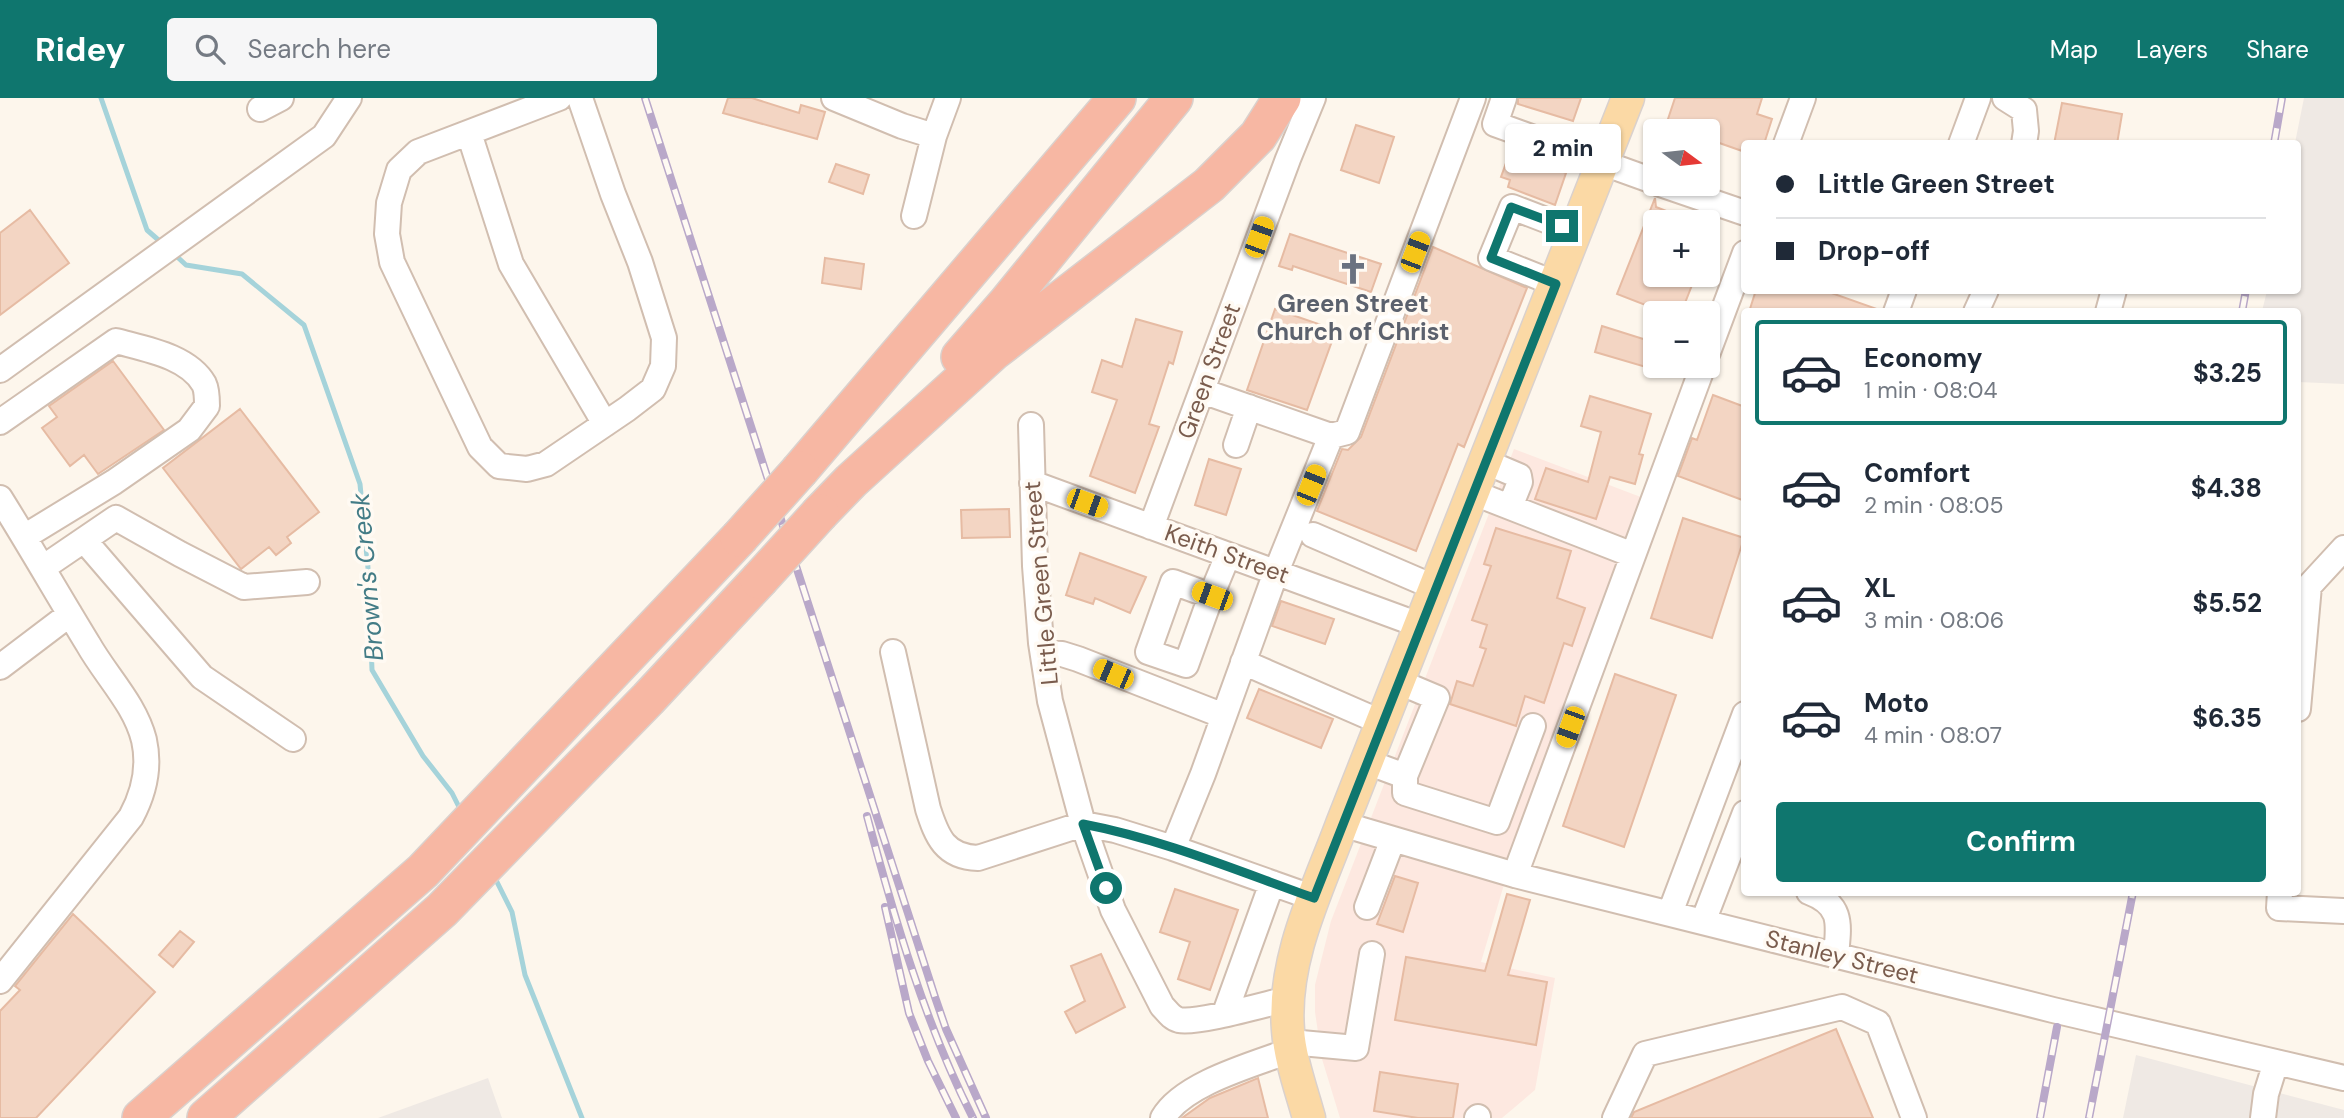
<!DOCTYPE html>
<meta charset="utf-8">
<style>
:root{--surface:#fff;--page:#f6f6f7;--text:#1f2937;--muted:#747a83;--line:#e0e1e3;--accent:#0f766e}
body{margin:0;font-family:"DM Sans",sans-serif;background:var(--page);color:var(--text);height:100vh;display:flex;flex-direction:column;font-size:26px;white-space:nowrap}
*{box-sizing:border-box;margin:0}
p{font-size:23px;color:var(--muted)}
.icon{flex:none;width:38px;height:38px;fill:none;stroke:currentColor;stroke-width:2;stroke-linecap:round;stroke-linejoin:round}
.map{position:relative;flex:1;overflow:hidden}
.panel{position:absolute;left:1741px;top:210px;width:560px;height:588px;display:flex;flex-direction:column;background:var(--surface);border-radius:7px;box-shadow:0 2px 5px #0004}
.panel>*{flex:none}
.guide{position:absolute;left:1741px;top:42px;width:560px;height:154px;border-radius:7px;box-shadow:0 2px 5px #0004;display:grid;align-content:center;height:154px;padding:0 35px;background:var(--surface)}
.needle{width:46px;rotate:105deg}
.tools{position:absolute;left:1643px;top:21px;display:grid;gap:14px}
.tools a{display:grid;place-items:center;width:77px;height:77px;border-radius:7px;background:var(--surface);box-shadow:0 2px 5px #0004;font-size:35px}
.end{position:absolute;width:32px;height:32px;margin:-16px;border:9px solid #0f766e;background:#fff;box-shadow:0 0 0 4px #fff}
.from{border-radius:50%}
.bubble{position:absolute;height:49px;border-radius:7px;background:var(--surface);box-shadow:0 2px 5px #0004;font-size:23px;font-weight:700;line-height:49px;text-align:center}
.car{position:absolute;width:21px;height:42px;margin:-21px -10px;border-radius:9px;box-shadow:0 0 5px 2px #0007;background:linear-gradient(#f5c518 24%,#345 0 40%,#f5c518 0 76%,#345 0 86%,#f5c518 0)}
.guide b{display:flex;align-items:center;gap:24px;height:66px;font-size:26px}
.guide b+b{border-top:2px solid var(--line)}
.guide i{width:18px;height:18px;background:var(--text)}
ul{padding:12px 0 0;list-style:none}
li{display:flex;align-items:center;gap:21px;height:105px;margin:0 14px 10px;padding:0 21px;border:4px solid transparent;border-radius:7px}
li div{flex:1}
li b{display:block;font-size:26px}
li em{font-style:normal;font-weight:700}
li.active{border-color:var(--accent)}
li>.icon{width:63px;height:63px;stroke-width:1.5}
.button{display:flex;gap:14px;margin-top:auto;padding:14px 35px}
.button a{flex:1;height:80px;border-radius:7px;background:var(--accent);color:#fff;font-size:28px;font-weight:700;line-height:80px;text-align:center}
header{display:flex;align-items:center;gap:42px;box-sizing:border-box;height:98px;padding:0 35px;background:var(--accent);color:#fff}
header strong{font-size:33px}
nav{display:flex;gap:38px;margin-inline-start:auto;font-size:24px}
.search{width:490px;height:63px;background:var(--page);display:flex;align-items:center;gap:18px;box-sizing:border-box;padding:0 24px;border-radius:7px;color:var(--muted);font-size:26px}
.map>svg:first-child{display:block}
</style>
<header>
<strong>Ridey</strong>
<div class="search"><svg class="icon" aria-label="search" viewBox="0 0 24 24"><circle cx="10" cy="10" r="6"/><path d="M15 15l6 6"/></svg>Search here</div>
<nav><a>Map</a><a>Layers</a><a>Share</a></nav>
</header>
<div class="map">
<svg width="2344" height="1020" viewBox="0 0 2344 1020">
<rect width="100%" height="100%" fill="#fdf6ec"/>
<!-- commercial -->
<path fill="#fde8e0" d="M 1514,351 L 1646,401 L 1511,763 L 1481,864 L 1555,880 L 1535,992 L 1502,1020 L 1340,1020 L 1322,961 L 1315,914 L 1315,887 L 1331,823 Z"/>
<!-- industrial -->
<path fill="#efe9e4" d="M 2304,0 L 2344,0 L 2344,286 L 2298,284 L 2298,214 L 2262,213 L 2267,193 L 2298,192 L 2298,46 L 2295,45 Z
M 2136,957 L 2344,1012 L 2344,1020 L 2123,1020 Z
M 488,980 L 502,1020 L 378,1020 Z"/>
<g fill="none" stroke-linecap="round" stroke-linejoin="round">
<!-- stream -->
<path stroke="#a5d3da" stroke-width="5" d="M 101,0 L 147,132 L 163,146
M 173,155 L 186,167 L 242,176 L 304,227 L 360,386 L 368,470 L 372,572 L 423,658 L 452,695 L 461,713
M 494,778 L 512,814 L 525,877 L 582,1020"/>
</g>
<!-- building -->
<path fill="#f3d5c3" stroke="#e6bba3" stroke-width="2" d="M 728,0 L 752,0 L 799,15 L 801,7 L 825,14 L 817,41 L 723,15 Z
M 1518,0 L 1581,0 L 1573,23 L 1518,6 Z
M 1675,0 L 1762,0 L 1757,16 L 1772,21 L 1764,46 L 1745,46 L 1745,54 L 1708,41 L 1708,33 L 1684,33 L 1666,27 Z
M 2062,5 L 2122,16 L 2117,46 L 2054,46 Z
M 1356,27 L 1394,39 L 1379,85 L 1341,72 Z
M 1510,54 L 1566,75 L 1555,107 L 1508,89 L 1510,82 L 1501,79 Z
M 836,66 L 869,77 L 863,96 L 829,84 Z
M 1655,100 L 1656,109 L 1692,123 L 1656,124 L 1656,177 L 1696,177 L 1681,215 L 1666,215 L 1617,196 Z
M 30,112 L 69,165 L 0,217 L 0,135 Z
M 1290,136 L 1381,166 L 1371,194 L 1293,168 L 1292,172 L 1279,168 Z
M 1433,149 L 1527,190 L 1464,349 L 1458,346 L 1416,453 L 1317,413 L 1342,351 L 1348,352 L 1361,339 Z
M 825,160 L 864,166 L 861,191 L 822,185 Z
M 1756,192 L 1823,192 L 1877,211 L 1876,214 L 1749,214 Z
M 1275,211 L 1336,232 L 1307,312 L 1247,292 Z
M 1136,221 L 1182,234 L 1173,266 L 1169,264 L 1149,326 L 1159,329 L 1135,395 L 1090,378 L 1117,302 L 1092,294 L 1102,262 L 1122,269 Z
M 1602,228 L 1656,245 L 1656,272 L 1595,254 Z
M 113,263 L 164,332 L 98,376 L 84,357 L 70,368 L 42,330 L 57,319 L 49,308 Z
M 1713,297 L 1745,309 L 1745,403 L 1678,378 L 1692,340 L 1697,342 Z
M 1590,298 L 1651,316 L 1639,356 L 1643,357 L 1635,386 L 1610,379 L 1596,421 L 1535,401 L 1546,370 L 1588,384 L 1601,334 L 1581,328 Z
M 240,311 L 319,414 L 287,439 L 291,445 L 276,457 L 269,449 L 241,471 L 163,370 Z
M 1209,361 L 1241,371 L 1226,417 L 1195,407 Z
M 1009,411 L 1010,439 L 962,440 L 961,412 Z
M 1683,420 L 1744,440 L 1712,540 L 1651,520 Z
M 1496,430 L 1571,453 L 1557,500 L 1585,510 L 1572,548 L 1564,545 L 1544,605 L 1525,598 L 1516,628 L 1450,606 L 1457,583 L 1473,588 L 1486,551 L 1480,549 L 1487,527 L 1472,522 L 1491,468 L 1484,466 Z
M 1080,455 L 1146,479 L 1130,515 L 1095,500 L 1093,506 L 1066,497 Z
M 1281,503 L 1334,521 L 1325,546 L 1272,528 Z
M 1615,576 L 1676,597 L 1624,749 L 1563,728 Z
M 1259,591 L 1333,621 L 1321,650 L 1247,620 Z
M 1395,778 L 1418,785 L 1403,834 L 1377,826 Z
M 1175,791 L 1238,812 L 1210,892 L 1178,881 L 1190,844 L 1160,834 Z
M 1507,796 L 1530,802 L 1508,877 L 1547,884 L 1536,947 L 1395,922 L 1406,859 L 1485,873 Z
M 73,816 L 155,894 L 36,1020 L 0,1020 L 0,913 L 20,892 L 15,888 Z
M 180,833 L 194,844 L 173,869 L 159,857 Z
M 1101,856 L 1125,909 L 1076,935 L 1065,914 L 1085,903 L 1071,868 Z
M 1836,931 L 1873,1020 L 1631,1020 L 1634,1014 Z
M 1380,974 L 1458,986 L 1453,1020 L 1418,1020 L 1374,1013 Z
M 1258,980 L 1268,1020 L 1182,1020 L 1210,1000 Z"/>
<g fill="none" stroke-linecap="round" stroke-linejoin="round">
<defs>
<path id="minor" d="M 559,0 L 418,54 L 399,72 L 389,105 L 387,136 L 392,164 L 480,349 L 499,368 L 527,371 L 546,366 L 627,311 L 653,291 L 663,268 L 664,240 L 640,164 L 613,96 L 580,0
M 834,0 L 902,28 L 934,38 L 948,0
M 1504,0 L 1495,26 L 1656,84
M 2005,0 L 2024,12 L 2026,33 L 2024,46
M 260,11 L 281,0
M 469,35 L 511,166 L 605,326
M 1786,46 L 1803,0
M 1961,46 L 1978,0
M 1660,86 L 1745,115
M 914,118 L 934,38
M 1556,186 L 1491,160 L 1512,109 L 1577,134
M 1896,214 L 1904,192
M 1976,214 L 1986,192
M 2108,214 L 2114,192
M 1708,254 L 1745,155
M 0,272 L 324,38 L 349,0
M 1202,293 L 1331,338
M 0,324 L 116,243 C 145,251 188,258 204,286 C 207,292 207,302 207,308 L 189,332 L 114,384 L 24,439
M 1031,327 L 1035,468 L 1041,545 L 1050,603 L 1083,726 L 1113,812 L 1162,908 C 1167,913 1171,920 1179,922 C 1197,926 1266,906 1288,901
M 1236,347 L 1249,309
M 1486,364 L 1519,378 L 1520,384 L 1510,409
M 1032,385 L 1422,528
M 1474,395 L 1633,457
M 0,400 C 30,448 58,497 88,546 C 106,578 135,606 144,642 C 150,669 144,695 131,719 L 0,883
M 1151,429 L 1288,61 L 1313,0
M 1313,437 L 1436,490
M 84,442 L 202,579 L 293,641
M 44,469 L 116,420 L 180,456 L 244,489 L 307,484
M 1211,498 L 1186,567 L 1148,554 L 1173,484 L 1211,498 L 1228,457
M 893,554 L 928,711 C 937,739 945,759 978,760 L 1083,726 L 1115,732 L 1173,750 L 1314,800
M 1043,555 L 1062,556 L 1078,561 L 1224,618
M 1243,564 L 1383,625
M 0,569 L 70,516
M 2298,611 L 2309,488 L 2344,450
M 1367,664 L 1405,678 L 1437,600 L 1399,584
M 1405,678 L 1405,695 L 1497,724 L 1533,628
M 1342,726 L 1515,777 L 2053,912 L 2344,980
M 1173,750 L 1203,676 L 1276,474 L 1331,338 L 1347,334 L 1473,0
M 1515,777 L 1703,268
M 1809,794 C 1843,807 1839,826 1836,857
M 2280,794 L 2279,810 L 2344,813
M 1367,809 L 1393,741
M 1670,815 L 1745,616
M 1703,824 L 1745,715
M 1225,915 L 1272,785
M 1290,944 L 1356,950 L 1372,856
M 1163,1020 C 1183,985 1255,966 1292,952
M 1477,1020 L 1478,1019
M 1615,1020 L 1645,956 L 1842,909 L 1878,925 L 1914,1020
M 2263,1020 L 2266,996 L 2276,964"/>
<path id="major" d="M 1309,1020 C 1301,991 1290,961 1288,932 C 1282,861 1318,791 1342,726 L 1628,0"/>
<path id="highway" d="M 960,259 L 1007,205 L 1174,0
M 800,372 L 1117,0
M 820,415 L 851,383 L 993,254 L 1209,87 L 1258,38 L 1282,0
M 141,1020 L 423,773 L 739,440
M 206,1020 L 442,812 L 648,601 L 759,482"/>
</defs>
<!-- minor casing -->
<use href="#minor" stroke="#d1beb0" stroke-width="28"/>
<!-- major casing -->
<use href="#major" stroke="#dad1cd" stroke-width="35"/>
<!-- highway casing -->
<use href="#highway" stroke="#dad1cd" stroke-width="40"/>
<!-- minor -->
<use href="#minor" stroke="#fff" stroke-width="24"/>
<!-- major -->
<use href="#major" stroke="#fbd9a5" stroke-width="32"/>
<!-- highway -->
<use href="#highway" stroke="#f7b7a3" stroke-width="37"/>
<defs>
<path id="rail" d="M 645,0 L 935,899 L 946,931 L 986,1020
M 2274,46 L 2282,0
M 2242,214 L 2246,192
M 867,718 C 894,819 925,926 973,1020
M 885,809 L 909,915 L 928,963 L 956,1020
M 2040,1020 L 2057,929
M 2089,1020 L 2133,794"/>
</defs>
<!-- rail casing -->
<use href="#rail" stroke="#b9a8c9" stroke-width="8"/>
<!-- rail -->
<use href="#rail" stroke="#fffaf3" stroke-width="5" stroke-dasharray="16" stroke-linecap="butt"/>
<defs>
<path id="highway-bridge" d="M 739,440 L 800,372
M 759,482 L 820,415"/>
</defs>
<!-- highway-bridge casing -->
<use href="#highway-bridge" stroke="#dad1cd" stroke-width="40" stroke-linecap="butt"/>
<!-- highway-bridge -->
<use href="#highway-bridge" stroke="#f7b7a3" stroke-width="37"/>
</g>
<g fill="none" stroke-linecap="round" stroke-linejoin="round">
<!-- route -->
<path stroke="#0f766e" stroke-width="9" d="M 1106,790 L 1083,726 C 1162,741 1238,773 1314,800 L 1556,186 L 1491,160 L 1511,109 L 1562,128"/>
</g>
<!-- icons -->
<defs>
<symbol id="church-bare" viewBox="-9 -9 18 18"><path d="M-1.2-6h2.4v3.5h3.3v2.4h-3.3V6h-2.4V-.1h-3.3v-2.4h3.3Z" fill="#6b7280" stroke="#fffaf3" stroke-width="2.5" paint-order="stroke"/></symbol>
</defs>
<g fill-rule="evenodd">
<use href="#church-bare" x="1331" y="149" width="44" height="44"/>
</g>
<g text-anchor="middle" stroke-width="7" stroke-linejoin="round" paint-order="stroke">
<!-- worship labels -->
<g font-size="24" font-weight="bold" fill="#5b616d" stroke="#fffaf3">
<text x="1353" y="214">Green Street<tspan x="1353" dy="28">Church of Christ</tspan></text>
</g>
<!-- street labels -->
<g font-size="24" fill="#7a5c4d" stroke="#fffaf3">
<text transform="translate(1209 273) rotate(-70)" y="8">Green Street</text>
<text transform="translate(1227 456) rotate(20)" y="8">Keith Street</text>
<text transform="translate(1041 485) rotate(-95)" y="8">Little Green Street</text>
<text transform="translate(1842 859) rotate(14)" y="8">Stanley Street</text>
</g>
<!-- water labels -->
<g font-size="26" font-style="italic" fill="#437c86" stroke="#fffaf3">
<text transform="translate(367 479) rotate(-95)" y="9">Brown's Creek</text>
</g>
</g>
</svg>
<div class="tools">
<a><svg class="needle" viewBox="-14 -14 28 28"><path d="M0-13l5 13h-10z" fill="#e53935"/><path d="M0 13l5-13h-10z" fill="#747a83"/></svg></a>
<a>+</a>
<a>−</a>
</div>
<i class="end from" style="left:1106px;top:790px"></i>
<i class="end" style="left:1562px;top:128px"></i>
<div class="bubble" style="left:1505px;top:26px;width:116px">2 min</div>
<i class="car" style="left:1259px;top:139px;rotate:20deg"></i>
<i class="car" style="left:1415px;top:154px;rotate:21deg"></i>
<i class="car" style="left:1311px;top:387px;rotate:22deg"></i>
<i class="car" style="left:1087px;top:405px;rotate:110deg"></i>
<i class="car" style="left:1212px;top:498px;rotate:290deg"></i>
<i class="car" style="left:1113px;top:576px;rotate:293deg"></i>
<i class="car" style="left:1570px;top:629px;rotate:200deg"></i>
<div class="guide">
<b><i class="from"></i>Little Green Street</b>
<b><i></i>Drop-off</b>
</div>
<section class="panel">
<ul>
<li class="active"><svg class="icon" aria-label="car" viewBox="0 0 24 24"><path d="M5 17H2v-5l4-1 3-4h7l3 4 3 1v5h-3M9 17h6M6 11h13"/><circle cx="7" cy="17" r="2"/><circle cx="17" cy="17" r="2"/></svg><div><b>Economy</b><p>1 min · 08:04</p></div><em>$3.25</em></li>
<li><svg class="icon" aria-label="car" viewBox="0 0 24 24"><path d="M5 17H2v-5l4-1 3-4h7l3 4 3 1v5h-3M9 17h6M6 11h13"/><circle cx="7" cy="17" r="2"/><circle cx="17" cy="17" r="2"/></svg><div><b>Comfort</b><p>2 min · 08:05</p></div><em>$4.38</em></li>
<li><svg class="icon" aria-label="car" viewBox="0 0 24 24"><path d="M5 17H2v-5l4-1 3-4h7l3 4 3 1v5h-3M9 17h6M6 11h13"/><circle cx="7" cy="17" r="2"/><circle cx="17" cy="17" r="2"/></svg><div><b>XL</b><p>3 min · 08:06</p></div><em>$5.52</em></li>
<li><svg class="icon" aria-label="car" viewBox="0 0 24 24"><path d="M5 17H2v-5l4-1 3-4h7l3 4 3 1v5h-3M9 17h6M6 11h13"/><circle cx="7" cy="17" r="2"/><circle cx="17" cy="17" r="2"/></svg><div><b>Moto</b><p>4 min · 08:07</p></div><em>$6.35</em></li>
</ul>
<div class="button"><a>Confirm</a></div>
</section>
</div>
